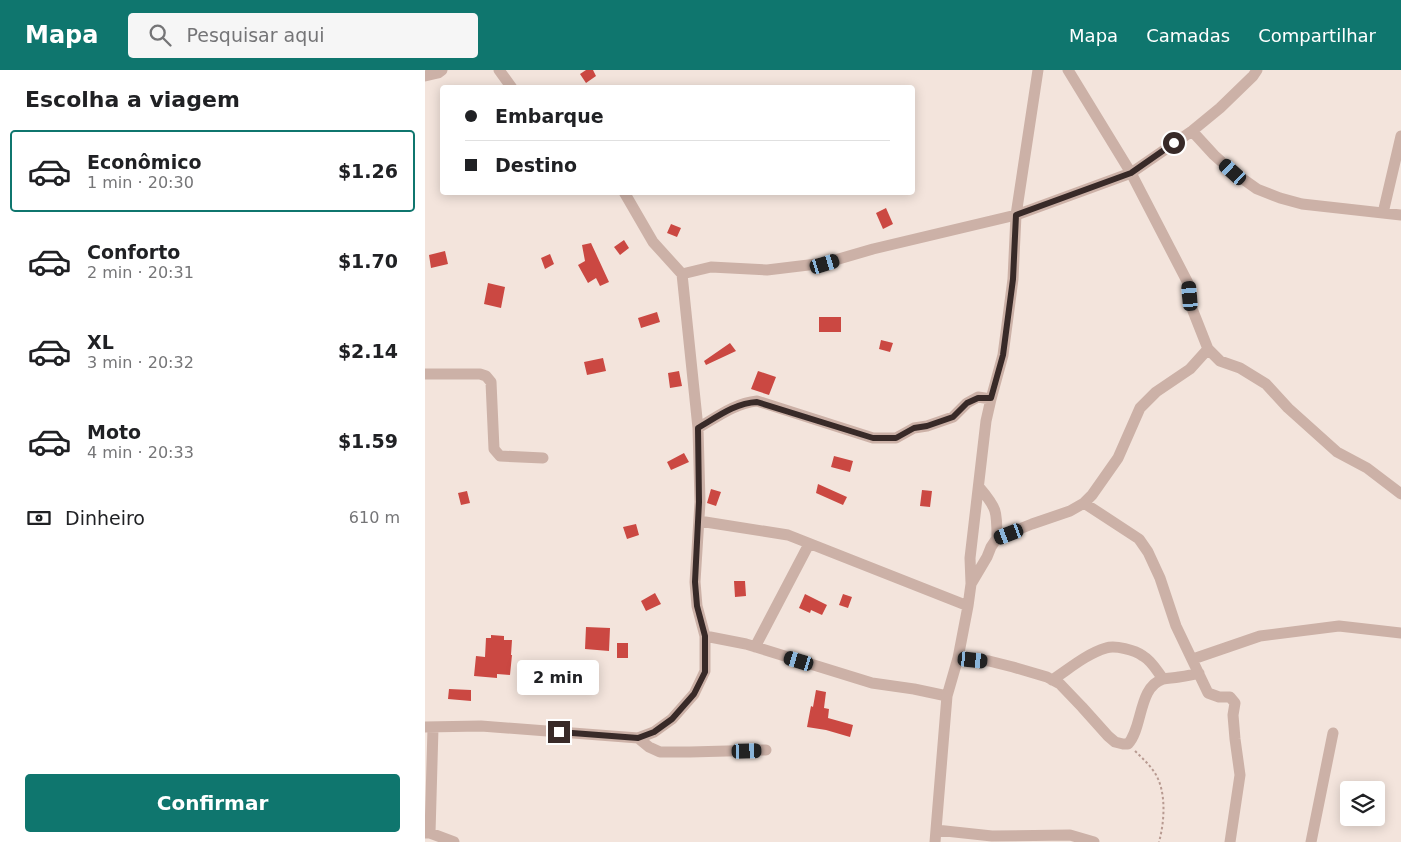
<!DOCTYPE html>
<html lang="pt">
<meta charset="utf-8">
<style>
:root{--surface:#fff;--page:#f6f6f6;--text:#202124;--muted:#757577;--line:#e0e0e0;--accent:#0f766e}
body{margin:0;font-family:"DejaVu Sans",sans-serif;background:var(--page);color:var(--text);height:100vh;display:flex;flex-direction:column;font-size:19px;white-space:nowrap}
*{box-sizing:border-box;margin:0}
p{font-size:16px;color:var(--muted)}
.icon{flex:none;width:28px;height:28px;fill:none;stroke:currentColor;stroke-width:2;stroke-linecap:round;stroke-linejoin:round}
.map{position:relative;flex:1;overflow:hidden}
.details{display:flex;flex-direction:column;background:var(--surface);width:425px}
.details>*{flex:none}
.top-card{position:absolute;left:15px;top:15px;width:475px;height:110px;border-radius:5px;box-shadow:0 2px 12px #0003;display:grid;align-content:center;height:110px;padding:0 25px;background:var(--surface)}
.buttons{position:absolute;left:915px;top:711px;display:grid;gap:10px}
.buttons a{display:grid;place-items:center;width:45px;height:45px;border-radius:5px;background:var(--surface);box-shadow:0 2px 12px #0003;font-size:25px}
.end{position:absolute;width:22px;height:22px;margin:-11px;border:6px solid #382a28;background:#fff;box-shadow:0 0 0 2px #fff}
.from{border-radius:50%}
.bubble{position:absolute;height:35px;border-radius:5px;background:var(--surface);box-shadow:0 2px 12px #0003;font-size:16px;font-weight:800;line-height:35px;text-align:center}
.car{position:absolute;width:15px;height:30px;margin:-15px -8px;border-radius:6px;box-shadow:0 0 4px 1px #0007;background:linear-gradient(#222 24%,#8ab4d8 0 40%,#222 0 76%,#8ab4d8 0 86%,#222 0)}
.top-card b{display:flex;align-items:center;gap:18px;height:48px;font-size:19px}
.top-card b+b{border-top:1px solid var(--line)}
.top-card i{width:12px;height:12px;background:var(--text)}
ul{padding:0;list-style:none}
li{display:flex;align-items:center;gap:15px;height:82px;margin:0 10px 8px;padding:0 15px;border:2px solid transparent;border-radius:5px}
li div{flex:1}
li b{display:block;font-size:19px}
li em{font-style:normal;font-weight:800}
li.on{border-color:var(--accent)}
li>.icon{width:45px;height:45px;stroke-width:1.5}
h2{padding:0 25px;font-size:22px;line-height:60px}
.pay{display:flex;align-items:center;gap:12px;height:55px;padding:0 25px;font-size:19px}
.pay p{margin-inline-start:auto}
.button{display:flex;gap:10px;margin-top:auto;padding:10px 25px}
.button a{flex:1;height:58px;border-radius:5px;background:var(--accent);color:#fff;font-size:20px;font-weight:800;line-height:58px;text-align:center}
header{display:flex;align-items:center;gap:30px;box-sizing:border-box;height:70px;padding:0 25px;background:var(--accent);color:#fff}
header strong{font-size:24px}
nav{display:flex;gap:28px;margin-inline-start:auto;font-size:18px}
.search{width:350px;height:45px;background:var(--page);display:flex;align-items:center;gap:12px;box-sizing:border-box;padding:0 18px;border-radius:5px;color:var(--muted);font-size:19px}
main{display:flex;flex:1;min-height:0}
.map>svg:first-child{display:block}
</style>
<header>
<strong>Mapa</strong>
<div class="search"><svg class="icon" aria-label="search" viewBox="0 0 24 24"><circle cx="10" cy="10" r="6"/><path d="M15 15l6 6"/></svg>Pesquisar aqui</div>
<nav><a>Mapa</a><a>Camadas</a><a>Compartilhar</a></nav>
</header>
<main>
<section class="details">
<h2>Escolha a viagem</h2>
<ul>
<li class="on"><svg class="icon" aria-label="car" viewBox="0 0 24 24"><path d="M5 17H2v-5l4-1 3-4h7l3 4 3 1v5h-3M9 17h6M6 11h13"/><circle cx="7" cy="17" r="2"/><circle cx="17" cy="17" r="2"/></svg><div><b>Econômico</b><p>1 min · 20:30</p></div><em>$1.26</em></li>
<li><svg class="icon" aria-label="car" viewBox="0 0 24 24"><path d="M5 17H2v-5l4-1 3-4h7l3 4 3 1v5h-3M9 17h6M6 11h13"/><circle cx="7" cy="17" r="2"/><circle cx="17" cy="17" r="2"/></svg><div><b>Conforto</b><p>2 min · 20:31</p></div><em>$1.70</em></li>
<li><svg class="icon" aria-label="car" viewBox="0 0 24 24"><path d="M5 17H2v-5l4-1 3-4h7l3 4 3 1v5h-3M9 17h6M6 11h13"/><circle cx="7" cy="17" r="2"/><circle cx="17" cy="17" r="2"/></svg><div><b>XL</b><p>3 min · 20:32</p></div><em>$2.14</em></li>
<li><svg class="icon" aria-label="car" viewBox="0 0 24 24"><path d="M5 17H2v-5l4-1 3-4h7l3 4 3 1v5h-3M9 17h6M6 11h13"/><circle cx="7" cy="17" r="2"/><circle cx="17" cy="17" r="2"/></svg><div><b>Moto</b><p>4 min · 20:33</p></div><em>$1.59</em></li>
</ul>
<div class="pay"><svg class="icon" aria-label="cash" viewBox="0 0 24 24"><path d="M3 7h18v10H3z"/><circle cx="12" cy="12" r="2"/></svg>Dinheiro<p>610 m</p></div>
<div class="button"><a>Confirmar</a></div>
</section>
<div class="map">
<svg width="976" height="772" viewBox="0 0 976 772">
<rect width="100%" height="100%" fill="#f3e4dc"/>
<!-- building -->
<path fill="#cb4842" d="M 161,0 L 168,0 L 171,6 L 161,13 L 155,4 Z
M 461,138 L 468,154 L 458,159 L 451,143 Z
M 246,154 L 256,158 L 252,167 L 242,163 Z
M 199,170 L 204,178 L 195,185 L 189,177 Z
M 166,173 L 184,212 L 175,216 L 171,208 L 163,213 L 153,195 L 160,191 L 157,175 Z
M 20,181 L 23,194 L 6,198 L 4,185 Z
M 125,184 L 129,194 L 120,199 L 116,188 Z
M 63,213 L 80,217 L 76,238 L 59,234 Z
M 232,242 L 235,252 L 216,258 L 213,248 Z
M 394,247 L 416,247 L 416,262 L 394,262 Z
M 456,270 L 468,273 L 465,282 L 454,279 Z
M 305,273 L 311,281 L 281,295 L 279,291 Z
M 178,288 L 181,301 L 162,305 L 159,292 Z
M 254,301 L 257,316 L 245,318 L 243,303 Z
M 333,301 L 351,307 L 344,325 L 326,319 Z
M 259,383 L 264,392 L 246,400 L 242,392 Z
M 409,386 L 428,391 L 425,402 L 406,397 Z
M 393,414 L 422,427 L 418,435 L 391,423 Z
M 286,419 L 296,422 L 291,436 L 282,433 Z
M 497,420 L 507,421 L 505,437 L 495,436 Z
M 42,421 L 45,433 L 36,435 L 33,423 Z
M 211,454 L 214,465 L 202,469 L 198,457 Z
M 309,511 L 320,511 L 321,526 L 310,527 Z
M 230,523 L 236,534 L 221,541 L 216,531 Z
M 380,524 L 402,535 L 397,545 L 386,540 L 385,543 L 374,538 Z
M 418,524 L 427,527 L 423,538 L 414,535 Z
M 161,557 L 185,558 L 184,581 L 160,579 Z
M 66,565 L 79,566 L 79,570 L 87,570 L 86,585 L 87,585 L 85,605 L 72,604 L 72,608 L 49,606 L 51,586 L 60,587 L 61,568 L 66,568 Z
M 192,573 L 203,573 L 203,588 L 192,588 Z
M 24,619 L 46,620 L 46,631 L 23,629 Z
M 391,620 L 401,622 L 399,638 L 404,639 L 403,648 L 428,655 L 425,667 L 401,660 L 382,657 L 386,636 L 388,637 Z"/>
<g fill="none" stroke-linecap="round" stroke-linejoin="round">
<!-- path -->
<path stroke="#b89a91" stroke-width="2" stroke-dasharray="2.5 2.5" stroke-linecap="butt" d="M 710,681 C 716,687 722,692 727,699 C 742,717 740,750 734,772"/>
<!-- street -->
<path stroke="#ccb1a7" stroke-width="11" d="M 74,0 L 87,18
M 643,0 L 706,103 L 764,215 L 766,236 L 783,279 L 795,291 L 815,298 L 841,314 L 863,338 L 912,382 L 942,398 L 976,424
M 0,6 L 13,3 L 17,0
M 767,61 L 789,85 L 808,102 L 832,119 L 855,128 L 877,134 L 976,145
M 958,143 L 976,66
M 257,204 L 286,197 L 342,200 L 400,193 L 448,179 L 591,145 L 706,103 L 767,61 L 795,38 L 828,6 L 832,0
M 0,304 L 55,304 L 61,306 L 66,312 L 69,379 L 75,386 L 118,388
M 273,358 C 292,347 310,333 332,331 L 448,368 L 471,368 L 489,358 L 502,356 L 528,347 L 542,333 L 553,327 L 566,329
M 554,417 C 572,438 572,441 572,468
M 659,433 L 714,469 L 723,482 L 735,508 L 751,556 L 783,623 L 794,627 L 805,627 L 810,633 L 808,645 L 810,669 L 815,705 L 805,772
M 274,451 L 363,465 L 543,536
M 546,513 L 545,488 L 561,351 L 566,329 L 578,285 L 588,209 L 591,145 L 613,0
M 280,566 L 321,574 L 447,613 L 489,619 L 522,626
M 330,577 L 384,474
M 533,588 L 564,591 L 588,597 L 622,607 L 635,614 L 657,637 L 683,666 L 690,672 L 698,674 L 703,674 C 718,658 713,617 738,609 C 743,608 749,608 754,607 C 761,606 767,605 774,603
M 768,589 L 835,566 L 914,556 L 976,563
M 627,610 C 644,599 661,584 681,578 C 690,575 710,580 718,586 C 727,591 732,601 738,609
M 0,657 L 56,656 L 213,668 L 229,662 L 247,649 L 269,624 L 280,601 L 280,566 L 272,536 L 270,512 L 275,432 L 273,358 L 257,204 L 228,172 L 199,122
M 213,668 L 224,677 L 235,682 L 265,682 L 341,680
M 511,760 L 567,766 L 645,765 L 669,772
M 0,763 L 5,763 L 8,658
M 5,763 L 29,772
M 510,772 L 522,626 L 533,588 L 543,536 L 546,514 L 562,487 L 566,477 L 572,468 L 607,454 L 645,441 L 659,433 L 667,425 L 693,388 L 715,338 L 731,322 L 765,299 L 783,279
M 886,772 L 908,663"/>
</g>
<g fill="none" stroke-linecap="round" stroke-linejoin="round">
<!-- route -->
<path stroke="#382a28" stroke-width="6" d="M 134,662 L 213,668 L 229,662 L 247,649 L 269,624 L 280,602 L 280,566 L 272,536 L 270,512 L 274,432 L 273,358 C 292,347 310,333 332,332 L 448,368 L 471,368 L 489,358 L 502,356 L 528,347 L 542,333 L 553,328 L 566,328 L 578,285 L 588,209 L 591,145 L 706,103 L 749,73"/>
</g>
</svg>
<div class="buttons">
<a><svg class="icon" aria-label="layers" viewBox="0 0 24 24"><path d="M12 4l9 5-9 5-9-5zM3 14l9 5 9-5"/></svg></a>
</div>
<i class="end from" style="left:749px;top:73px"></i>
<i class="end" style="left:134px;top:662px"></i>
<div class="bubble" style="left:92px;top:590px;width:82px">2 min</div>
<i class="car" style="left:808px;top:102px;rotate:312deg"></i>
<i class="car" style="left:400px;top:194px;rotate:73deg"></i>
<i class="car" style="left:765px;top:226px;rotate:355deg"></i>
<i class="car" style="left:584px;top:464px;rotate:249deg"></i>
<i class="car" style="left:548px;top:590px;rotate:96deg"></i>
<i class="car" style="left:374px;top:591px;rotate:287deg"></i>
<i class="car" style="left:322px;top:681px;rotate:88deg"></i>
<div class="top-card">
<b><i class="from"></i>Embarque</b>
<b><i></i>Destino</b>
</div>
</div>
</main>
